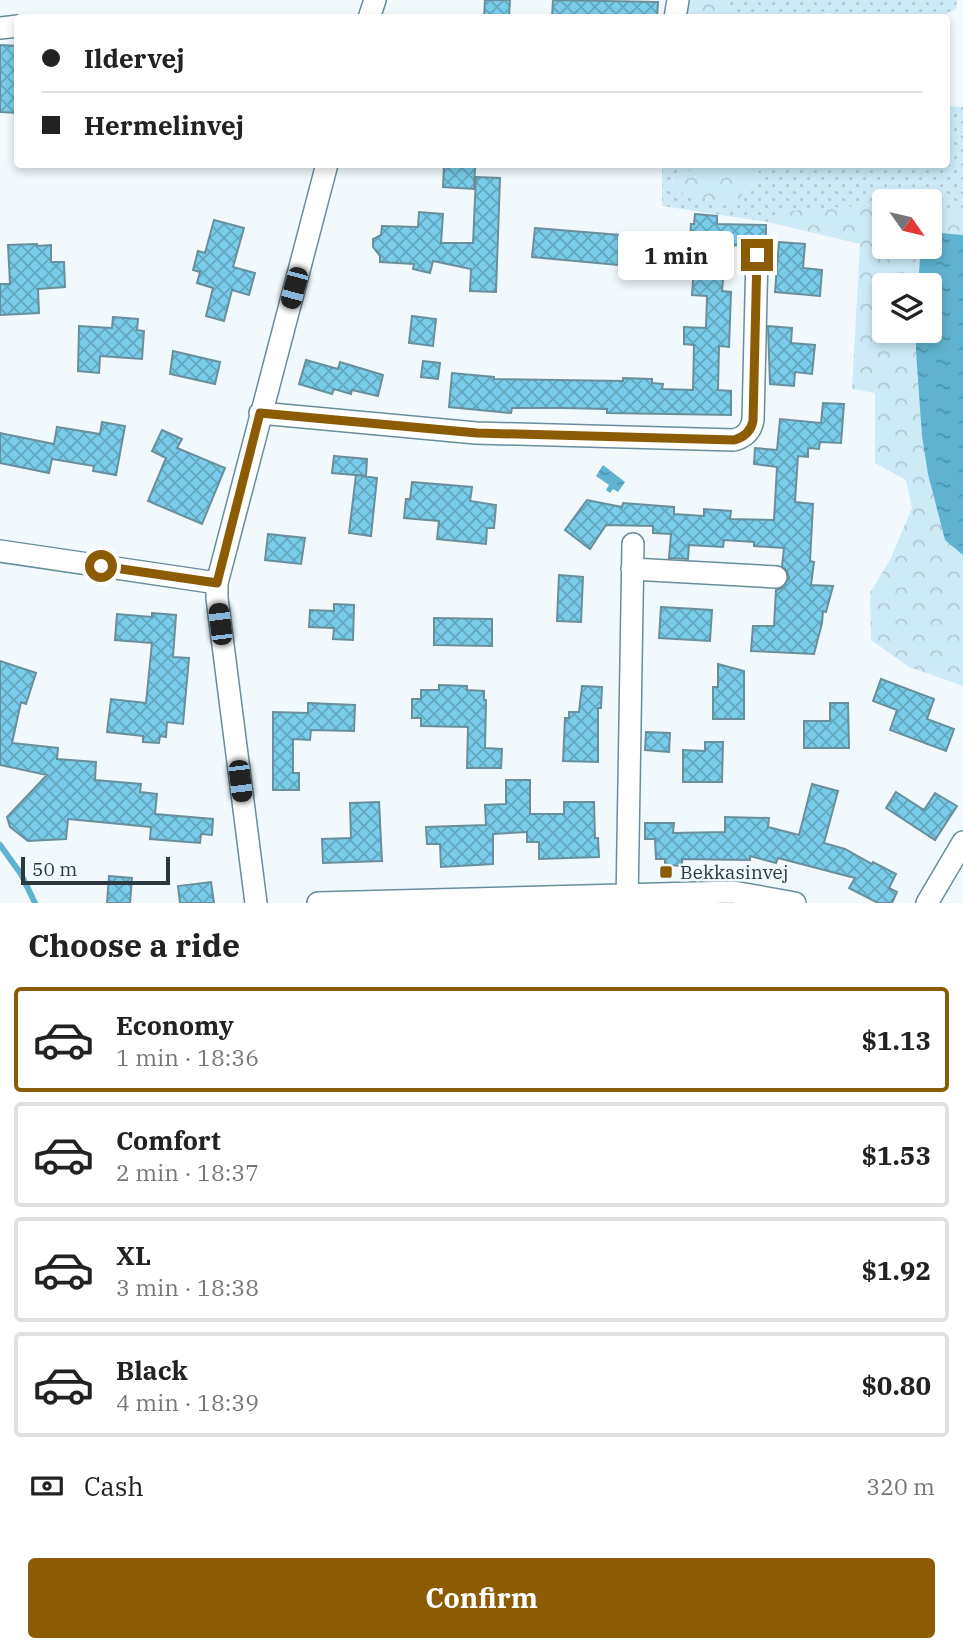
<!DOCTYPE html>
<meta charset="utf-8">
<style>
:root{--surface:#fff;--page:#f6f6f6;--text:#222;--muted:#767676;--line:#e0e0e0;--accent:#8c5c05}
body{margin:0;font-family:"IBM Plex Serif",serif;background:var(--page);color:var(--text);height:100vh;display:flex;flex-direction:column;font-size:26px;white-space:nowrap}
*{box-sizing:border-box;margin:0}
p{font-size:23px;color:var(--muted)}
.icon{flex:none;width:38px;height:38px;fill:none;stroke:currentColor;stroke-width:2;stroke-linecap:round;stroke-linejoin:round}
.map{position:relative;height:903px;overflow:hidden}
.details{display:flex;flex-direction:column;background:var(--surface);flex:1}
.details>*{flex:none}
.guide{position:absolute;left:14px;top:14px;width:936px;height:154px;border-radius:7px;box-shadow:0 4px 10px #0003;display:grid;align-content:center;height:154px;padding:0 28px;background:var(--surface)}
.needle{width:46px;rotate:124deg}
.buttons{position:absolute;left:872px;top:189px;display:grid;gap:14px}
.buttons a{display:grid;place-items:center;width:70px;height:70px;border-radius:7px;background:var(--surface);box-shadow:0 4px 10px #0003;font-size:35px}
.scale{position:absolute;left:21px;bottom:18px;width:149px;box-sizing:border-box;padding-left:7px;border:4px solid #29393f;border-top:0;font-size:19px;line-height:24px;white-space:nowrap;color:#29393f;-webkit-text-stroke:5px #f1f9fc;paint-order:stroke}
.end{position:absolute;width:32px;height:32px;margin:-16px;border:9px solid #8c5c05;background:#fff;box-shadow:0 0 0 4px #fff}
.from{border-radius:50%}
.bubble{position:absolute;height:49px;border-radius:7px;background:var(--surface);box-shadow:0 4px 10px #0003;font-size:23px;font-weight:700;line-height:49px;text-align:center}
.car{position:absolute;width:21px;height:42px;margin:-21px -10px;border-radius:9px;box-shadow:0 0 5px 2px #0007;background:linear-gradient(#222 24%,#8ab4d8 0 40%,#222 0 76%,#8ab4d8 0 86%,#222 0)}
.guide b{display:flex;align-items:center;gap:24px;height:66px;font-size:26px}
.guide b+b{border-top:2px solid var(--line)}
.guide i{width:18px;height:18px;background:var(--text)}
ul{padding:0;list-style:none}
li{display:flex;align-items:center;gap:21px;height:105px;margin:0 14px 10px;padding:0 14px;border:4px solid var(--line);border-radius:7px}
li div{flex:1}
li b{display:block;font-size:26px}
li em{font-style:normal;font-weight:700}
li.active{border-color:var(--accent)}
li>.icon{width:63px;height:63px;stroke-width:1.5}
h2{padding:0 28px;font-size:32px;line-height:84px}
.pay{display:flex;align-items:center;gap:18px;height:77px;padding:0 28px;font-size:26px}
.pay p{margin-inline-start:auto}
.primary-button{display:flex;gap:14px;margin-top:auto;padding:14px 28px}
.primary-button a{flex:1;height:80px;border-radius:7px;background:var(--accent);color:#fff;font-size:28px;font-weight:700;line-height:80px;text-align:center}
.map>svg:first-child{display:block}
</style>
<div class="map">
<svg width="963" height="903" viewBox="0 0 963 903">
<defs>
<pattern id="grass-dots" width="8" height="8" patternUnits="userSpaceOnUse" patternTransform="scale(1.75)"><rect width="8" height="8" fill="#cdebf7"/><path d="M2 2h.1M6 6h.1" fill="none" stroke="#b0cad5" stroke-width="1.8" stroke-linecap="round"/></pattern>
<pattern id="forest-crowns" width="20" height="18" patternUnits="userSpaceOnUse" patternTransform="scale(1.75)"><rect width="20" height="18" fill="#cdebf7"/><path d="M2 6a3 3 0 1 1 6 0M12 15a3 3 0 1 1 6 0" fill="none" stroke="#b0cad5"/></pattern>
<pattern id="water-ripples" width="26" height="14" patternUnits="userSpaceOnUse" patternTransform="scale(1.75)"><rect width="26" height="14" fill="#5fb3d0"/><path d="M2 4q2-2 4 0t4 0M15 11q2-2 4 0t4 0" fill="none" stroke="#4e93aa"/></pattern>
<pattern id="building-cross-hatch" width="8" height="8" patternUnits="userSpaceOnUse" patternTransform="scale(1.75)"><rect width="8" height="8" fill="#79ccea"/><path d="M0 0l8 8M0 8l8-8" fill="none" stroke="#63a7bf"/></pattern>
</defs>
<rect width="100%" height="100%" fill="#f1f9fc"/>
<!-- grass -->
<path fill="url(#grass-dots)" d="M 725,0 L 957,0 L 956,9 L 938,18 L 841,18 L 829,13 L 787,18 L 742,17 Z
M 947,106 L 963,107 L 963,211 L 949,209 L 929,215 L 929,201 L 884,201 L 884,208 L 875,205 L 787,211 L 768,222 L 662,206 L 662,165 L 713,165 L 673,176 L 672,187 L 679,192 L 731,206 L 740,198 L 763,165 L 947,164 Z"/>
<!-- forest -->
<path fill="url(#forest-crowns)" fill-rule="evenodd" d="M 687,0 L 725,0 L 742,17 L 682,18 Z
M 713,164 L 763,164 L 763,165 L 740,198 L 731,206 L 679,192 L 672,187 L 673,176 Z
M 875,205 L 884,208 L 884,247 L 929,247 L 929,215 L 949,209 L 963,211 L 963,686 L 909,667 L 871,640 L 870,593 L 890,560 L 912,508 L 906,480 L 875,463 L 875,393 L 852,389 L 860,244 L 768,222 L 787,211 ZM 884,285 L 929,285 L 929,331 L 884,331 Z"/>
<!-- water -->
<path fill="url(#water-ripples)" d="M 929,232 L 963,235 L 963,555 L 945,540 L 928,474 L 922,436 L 916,352 L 916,331 L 929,331 L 929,285 L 918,285 L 921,247 L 929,247 Z
M 603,465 L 625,482 L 618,492 L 613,489 L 610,493 L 606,490 L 609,485 L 596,476 Z"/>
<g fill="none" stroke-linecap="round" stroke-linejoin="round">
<!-- stream -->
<path stroke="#5fb3d0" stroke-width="6" d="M 0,845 L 21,874 L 35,903"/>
</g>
<!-- building -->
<path fill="url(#building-cross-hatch)" stroke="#698f9d" stroke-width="2" d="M 485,0 L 510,0 L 509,18 L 484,18 Z
M 553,0 L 658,2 L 657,18 L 552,18 Z
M 0,45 L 18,46 L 18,113 L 0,112 Z
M 444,165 L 475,167 L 474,189 L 443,187 Z
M 476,177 L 500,178 L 496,292 L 470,291 L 471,269 L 433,261 L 430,273 L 413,269 L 414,264 L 380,262 L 380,256 L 373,247 L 373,239 L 381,235 L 382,226 L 418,227 L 419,212 L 443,214 L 441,243 L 473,243 Z
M 695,214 L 717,216 L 717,224 L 766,225 L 766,246 L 757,242 L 748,246 L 726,245 L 722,291 L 731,292 L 729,347 L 719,346 L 718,390 L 731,391 L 731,415 L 607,413 L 607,409 L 562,408 L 512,408 L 511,413 L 449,407 L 452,373 L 494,377 L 494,379 L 623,381 L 623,378 L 652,379 L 652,383 L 663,384 L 662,389 L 693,390 L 694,345 L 684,344 L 684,327 L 706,328 L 707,296 L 692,295 L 694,266 L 688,265 L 691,224 L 694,224 Z
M 214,220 L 244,228 L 233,267 L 255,273 L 249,295 L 232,290 L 224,321 L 206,316 L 213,288 L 197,283 L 200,272 L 193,270 L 198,251 L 205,253 Z
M 535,228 L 620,235 L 618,265 L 532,257 Z
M 779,242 L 805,244 L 803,268 L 822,270 L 820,296 L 775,292 Z
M 37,244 L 37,246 L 51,245 L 51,262 L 64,262 L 65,287 L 38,289 L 39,313 L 0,315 L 0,284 L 10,284 L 8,245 Z
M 412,316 L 436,319 L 433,346 L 409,343 Z
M 113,317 L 138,319 L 137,330 L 144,331 L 142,359 L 100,356 L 99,373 L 78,371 L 79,326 L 112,328 Z
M 768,326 L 792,328 L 791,343 L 815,345 L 812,374 L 795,372 L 794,386 L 770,384 Z
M 173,351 L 220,362 L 215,384 L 170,374 Z
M 306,360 L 338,369 L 340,362 L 383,375 L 378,396 L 352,390 L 351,394 L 334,389 L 332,394 L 299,384 Z
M 423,361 L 440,363 L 438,379 L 421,377 Z
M 823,403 L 844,404 L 841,443 L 820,442 L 819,449 L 808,448 L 808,457 L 798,456 L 795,502 L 813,504 L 810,561 L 814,562 L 811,585 L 833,586 L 826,612 L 823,611 L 822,623 L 814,654 L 751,651 L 753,626 L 774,626 L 776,590 L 782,588 L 789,578 L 787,571 L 782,566 L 784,548 L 754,546 L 754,542 L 724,540 L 723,547 L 689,545 L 688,559 L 669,558 L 671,534 L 653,533 L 653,526 L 606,525 L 590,549 L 565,530 L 587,500 L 622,507 L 623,503 L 674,507 L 674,514 L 704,516 L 704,509 L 731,511 L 730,519 L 774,520 L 777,467 L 754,464 L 755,448 L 777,450 L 780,419 L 821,423 Z
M 102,422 L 125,426 L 116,475 L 93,471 L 94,466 L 52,459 L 49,473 L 0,463 L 0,433 L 54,444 L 57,427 L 100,434 Z
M 162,430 L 182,439 L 177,448 L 225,468 L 202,524 L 148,501 L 166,458 L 152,451 Z
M 334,456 L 367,459 L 366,476 L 332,473 Z
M 356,475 L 377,478 L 371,536 L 349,533 Z
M 412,482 L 472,487 L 470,501 L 496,505 L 494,528 L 487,528 L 486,544 L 437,539 L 439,521 L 404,518 L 406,499 L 410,499 Z
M 268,534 L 305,538 L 301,564 L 265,560 Z
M 559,575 L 583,577 L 581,622 L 557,621 Z
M 334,604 L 354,605 L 353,640 L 333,639 L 334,628 L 309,627 L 310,610 L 334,611 Z
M 661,607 L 712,610 L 710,641 L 659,638 Z
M 152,613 L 176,615 L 173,657 L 189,658 L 183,724 L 167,722 L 166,737 L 160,736 L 159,743 L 143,742 L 143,736 L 107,732 L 111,699 L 146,703 L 152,643 L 115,640 L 117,614 L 152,617 Z
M 434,618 L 492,619 L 492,646 L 434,645 Z
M 0,661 L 36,673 L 26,704 L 21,702 L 12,743 L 58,748 L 57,759 L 96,762 L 95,780 L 141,784 L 140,792 L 157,794 L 155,814 L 213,819 L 212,835 L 201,834 L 200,843 L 150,839 L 151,827 L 68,819 L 66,839 L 28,841 L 10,827 L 7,817 L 47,775 L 0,765 Z
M 718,664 L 744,671 L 744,719 L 713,719 L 713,687 L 718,687 Z
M 881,679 L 934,699 L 927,719 L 954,729 L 946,751 L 890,730 L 897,710 L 873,701 Z
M 439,685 L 467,686 L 467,690 L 484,691 L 484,700 L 486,700 L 485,748 L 502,749 L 501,768 L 467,768 L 468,727 L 421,726 L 421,718 L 412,718 L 412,699 L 421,699 L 421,690 L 439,690 Z
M 582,686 L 602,687 L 601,708 L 598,708 L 598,762 L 563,761 L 565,718 L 569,718 L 569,712 L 579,712 Z
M 308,703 L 355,705 L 354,731 L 311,730 L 310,740 L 293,739 L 293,773 L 299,773 L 299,790 L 273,790 L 273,712 L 308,713 Z
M 830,703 L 848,703 L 849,748 L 804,748 L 804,721 L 830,721 Z
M 646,732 L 670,733 L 669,752 L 645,750 Z
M 705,742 L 723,742 L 722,782 L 683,782 L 683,750 L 705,751 Z
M 506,780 L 530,780 L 530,814 L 564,814 L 564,802 L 594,802 L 595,838 L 598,838 L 599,857 L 539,859 L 539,842 L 527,842 L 527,832 L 493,834 L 493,864 L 441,867 L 440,844 L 427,844 L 426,827 L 486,825 L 485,805 L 506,804 Z
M 812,784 L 838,791 L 824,843 L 845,849 L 872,864 L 873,862 L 896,874 L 889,888 L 897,892 L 892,903 L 878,903 L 849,888 L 855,878 L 778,858 L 776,863 L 750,856 L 750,860 L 682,859 L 682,866 L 665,865 L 665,859 L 656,859 L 655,839 L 645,839 L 645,823 L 674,823 L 673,833 L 725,832 L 725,817 L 769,818 L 768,827 L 799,835 Z
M 896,792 L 924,810 L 935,793 L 957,806 L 935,840 L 886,808 Z
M 379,802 L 382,861 L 323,863 L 322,839 L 351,838 L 350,803 Z
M 109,876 L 132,878 L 130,903 L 107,903 Z
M 211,882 L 214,903 L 180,903 L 178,886 Z"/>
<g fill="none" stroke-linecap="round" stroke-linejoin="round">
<defs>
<path id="minor" d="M 369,18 L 375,0
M 675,18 L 678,0
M 0,28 L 18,26
M 260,413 L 476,433 L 734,440 C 745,437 751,431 753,420 L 757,255
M 0,551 L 217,583
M 632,569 L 776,577
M 256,903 L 217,598 L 217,583 L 327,164
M 318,903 L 733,892 L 795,903
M 627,903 L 633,544
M 927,903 L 963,842"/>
</defs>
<!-- minor casing -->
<use href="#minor" stroke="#688d9c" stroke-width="24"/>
<!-- minor -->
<use href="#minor" stroke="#fff" stroke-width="21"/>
</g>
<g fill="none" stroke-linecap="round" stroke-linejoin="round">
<!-- route -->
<path stroke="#8c5c05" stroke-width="9" d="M 101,566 L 217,583 L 260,413 L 477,433 L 734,440 C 745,437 751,431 753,421 L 757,255"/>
</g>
<!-- markers -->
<rect fill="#8c5c05" stroke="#f1f9fc" stroke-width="2.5" x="659" y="865" width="14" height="14" rx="3.5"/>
<g text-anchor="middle" stroke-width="5" stroke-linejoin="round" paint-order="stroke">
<!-- poi labels -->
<g font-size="19" fill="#29393f" stroke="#f1f9fc" text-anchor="start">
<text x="680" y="879">Bekkasinvej</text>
</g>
</g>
</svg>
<div class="buttons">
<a><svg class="needle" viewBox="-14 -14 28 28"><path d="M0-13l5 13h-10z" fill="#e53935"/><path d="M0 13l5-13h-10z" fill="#767676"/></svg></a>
<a><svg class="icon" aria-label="layers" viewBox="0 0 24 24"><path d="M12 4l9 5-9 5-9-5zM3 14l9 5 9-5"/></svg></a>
</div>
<div class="scale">50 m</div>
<i class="end from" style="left:101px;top:566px"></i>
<i class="end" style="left:757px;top:255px"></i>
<div class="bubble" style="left:618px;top:231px;width:116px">1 min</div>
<i class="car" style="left:294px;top:288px;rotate:195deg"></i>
<i class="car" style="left:220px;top:624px;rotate:353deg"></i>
<i class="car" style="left:240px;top:781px;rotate:173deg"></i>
<div class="guide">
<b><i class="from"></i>Ildervej</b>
<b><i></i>Hermelinvej</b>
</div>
</div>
<section class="details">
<h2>Choose a ride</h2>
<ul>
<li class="active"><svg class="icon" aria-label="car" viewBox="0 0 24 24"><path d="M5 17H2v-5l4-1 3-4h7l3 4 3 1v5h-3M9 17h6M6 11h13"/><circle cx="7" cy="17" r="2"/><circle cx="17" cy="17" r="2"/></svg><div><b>Economy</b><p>1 min · 18:36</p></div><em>$1.13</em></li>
<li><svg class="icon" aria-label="car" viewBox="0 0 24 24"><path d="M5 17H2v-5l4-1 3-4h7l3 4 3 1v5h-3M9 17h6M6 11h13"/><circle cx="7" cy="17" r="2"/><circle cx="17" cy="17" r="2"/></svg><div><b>Comfort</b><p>2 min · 18:37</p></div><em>$1.53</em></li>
<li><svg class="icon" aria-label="car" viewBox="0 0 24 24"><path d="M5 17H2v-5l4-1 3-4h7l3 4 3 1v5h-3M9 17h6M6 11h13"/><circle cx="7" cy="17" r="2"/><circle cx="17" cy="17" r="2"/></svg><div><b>XL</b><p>3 min · 18:38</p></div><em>$1.92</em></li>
<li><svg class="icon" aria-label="car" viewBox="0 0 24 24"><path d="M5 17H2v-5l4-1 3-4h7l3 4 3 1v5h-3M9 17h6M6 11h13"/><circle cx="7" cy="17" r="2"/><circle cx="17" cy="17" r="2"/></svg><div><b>Black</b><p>4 min · 18:39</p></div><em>$0.80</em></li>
</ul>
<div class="pay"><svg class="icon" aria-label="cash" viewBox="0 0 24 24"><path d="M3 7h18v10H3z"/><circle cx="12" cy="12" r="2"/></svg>Cash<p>320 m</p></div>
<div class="primary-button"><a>Confirm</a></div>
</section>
